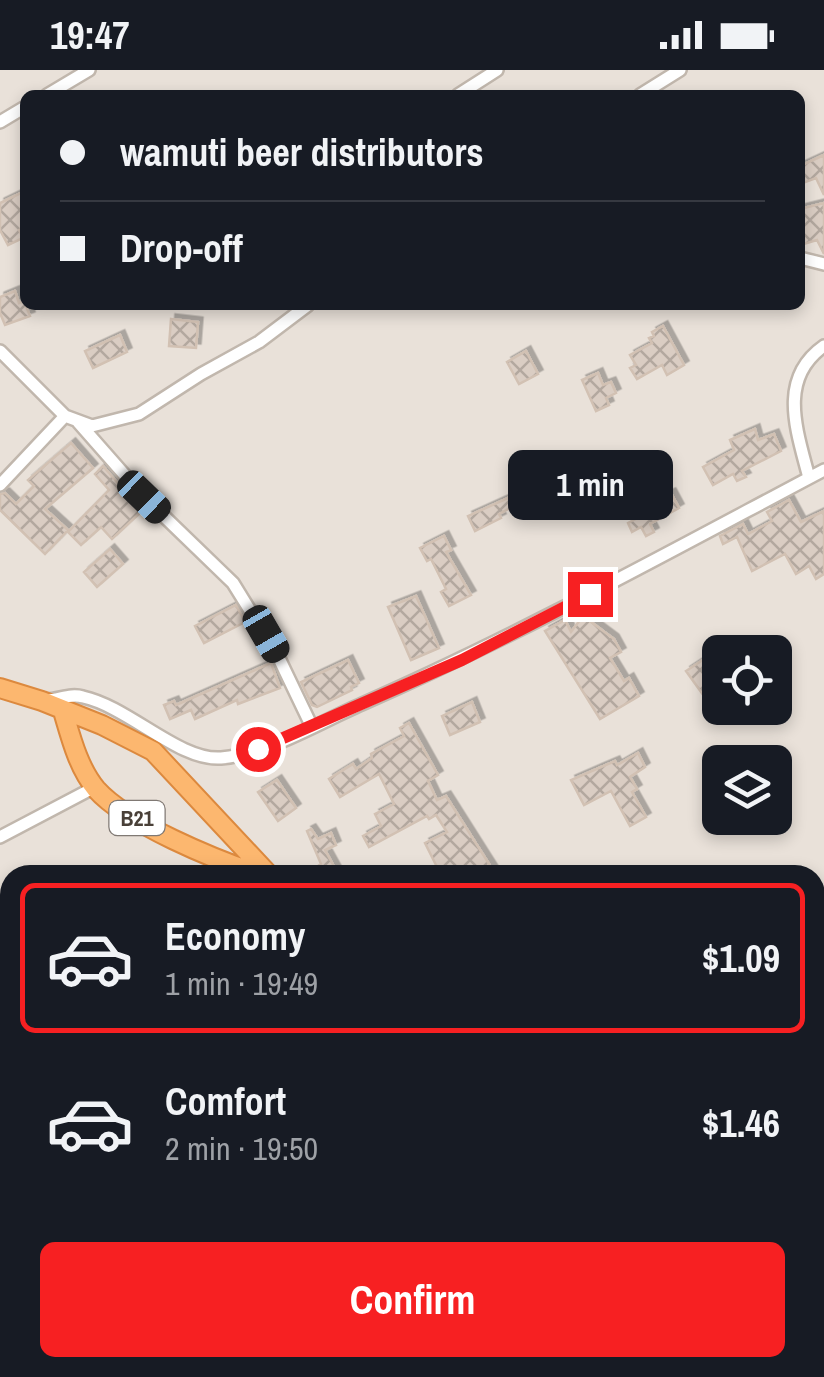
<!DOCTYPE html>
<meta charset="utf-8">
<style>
:root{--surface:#171b24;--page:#20242c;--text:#f1f3f6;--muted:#9ea1a6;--line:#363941;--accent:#f72022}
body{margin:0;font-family:"Archivo Narrow",sans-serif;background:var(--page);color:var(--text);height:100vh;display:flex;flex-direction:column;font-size:38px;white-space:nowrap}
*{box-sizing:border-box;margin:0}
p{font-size:32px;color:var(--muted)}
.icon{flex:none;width:55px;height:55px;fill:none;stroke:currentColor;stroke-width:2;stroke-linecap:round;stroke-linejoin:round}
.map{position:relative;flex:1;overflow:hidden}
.panel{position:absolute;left:0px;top:795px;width:825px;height:512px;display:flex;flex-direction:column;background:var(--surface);border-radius:30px 30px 0 0;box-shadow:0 5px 15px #0003}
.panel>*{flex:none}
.banner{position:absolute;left:20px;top:20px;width:785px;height:220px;border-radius:15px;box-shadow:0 5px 15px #0003;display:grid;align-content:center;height:220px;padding:0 40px;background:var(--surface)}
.buttons{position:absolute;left:702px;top:565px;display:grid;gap:20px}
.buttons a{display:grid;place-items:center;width:90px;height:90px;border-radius:15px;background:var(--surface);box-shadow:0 5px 15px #0003;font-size:50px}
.end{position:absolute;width:45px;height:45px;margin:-22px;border:12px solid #f72022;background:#fff;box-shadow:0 0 0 5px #fff}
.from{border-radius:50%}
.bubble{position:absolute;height:70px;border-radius:15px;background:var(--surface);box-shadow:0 5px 15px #0003;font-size:32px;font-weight:800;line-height:70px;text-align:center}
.car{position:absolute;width:30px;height:60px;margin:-30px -15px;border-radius:12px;box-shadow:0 0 8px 2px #0007;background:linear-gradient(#222 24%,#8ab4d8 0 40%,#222 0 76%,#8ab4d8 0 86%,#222 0)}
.banner b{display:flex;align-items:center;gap:35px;height:95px;font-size:38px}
.banner b+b{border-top:2px solid var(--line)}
.banner i{width:25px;height:25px;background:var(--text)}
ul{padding:18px 0 0;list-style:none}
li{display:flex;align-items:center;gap:30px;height:150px;margin:0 20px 15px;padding:0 20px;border:5px solid transparent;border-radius:15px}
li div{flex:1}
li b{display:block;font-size:38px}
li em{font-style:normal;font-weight:800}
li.current{border-color:var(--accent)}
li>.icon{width:90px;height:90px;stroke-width:1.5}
.action{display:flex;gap:20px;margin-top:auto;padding:20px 40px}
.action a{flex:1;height:115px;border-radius:15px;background:var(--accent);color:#fff;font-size:40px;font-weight:800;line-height:115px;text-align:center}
.status{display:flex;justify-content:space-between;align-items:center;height:70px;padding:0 50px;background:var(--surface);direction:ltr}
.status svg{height:28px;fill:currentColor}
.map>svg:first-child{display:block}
</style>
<div class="status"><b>19:47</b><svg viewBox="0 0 49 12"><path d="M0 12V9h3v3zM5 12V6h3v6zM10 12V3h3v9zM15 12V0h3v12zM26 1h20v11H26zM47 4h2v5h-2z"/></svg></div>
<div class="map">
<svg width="824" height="1307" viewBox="0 0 824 1307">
<defs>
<pattern id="building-cross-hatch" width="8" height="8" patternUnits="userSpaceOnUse" patternTransform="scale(2.5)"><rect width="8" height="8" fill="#dacdc3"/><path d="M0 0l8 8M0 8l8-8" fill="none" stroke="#b3a89f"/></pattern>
<filter id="shadow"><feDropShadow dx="4.5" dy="-4.5" stdDeviation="0" flood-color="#0004"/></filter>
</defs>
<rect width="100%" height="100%" fill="#f5f0eb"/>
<!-- residential -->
<path fill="#e9e1d9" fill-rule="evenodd" d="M 0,0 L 824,0 L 824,1307 L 0,1307 ZM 25,25 L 800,25 L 800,235 L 25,235 ZM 720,582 L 775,582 L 775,638 L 720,638 ZM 720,692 L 775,692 L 775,748 L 720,748 ZM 10,805 L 815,805 L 815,1298 L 10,1298 Z"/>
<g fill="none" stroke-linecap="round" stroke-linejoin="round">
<!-- river -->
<path stroke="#a9def0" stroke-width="22" d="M 815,1002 L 824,997
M 0,1055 L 10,1053
M 28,1307 L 32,1298
M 274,1307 L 283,1298"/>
</g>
<!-- building -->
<path fill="url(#building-cross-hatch)" stroke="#d2c1b3" stroke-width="2.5" filter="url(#shadow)" d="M 824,85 L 824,125 L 816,108 L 800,114 L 800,96 Z
M 25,121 L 25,157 L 19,160 L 23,168 L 8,175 L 0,160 L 0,133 Z
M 824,133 L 824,184 L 817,170 L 800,175 L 800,139 Z
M 15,221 L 19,233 L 24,231 L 30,246 L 5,255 L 0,243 L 0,227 Z
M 171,249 L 198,252 L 196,278 L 169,276 Z
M 663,256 L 684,295 L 667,305 L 662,295 L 637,309 L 630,298 L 636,295 L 630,285 L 652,273 L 649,268 L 654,266 L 652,262 Z
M 120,265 L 127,282 L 93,298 L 85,281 Z
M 526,281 L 538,304 L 519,314 L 507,292 Z
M 598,303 L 603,315 L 611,312 L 616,323 L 606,328 L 609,335 L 596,341 L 582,310 Z
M 755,359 L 758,370 L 774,364 L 781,381 L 742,401 L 746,407 L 737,411 L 733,404 L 713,415 L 703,397 L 734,380 L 730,370 Z
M 71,373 L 93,398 L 45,439 L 68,460 L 45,484 L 0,440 L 0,424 L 5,423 L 16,434 L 34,416 L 28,410 Z
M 622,390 L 636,414 L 619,424 L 605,399 Z
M 103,396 L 142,441 L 112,469 L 101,457 L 81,475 L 68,462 L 109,420 L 95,404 Z
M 655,414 L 662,427 L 671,423 L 679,438 L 650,454 L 654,462 L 646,466 L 641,457 L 632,462 L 628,453 L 643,445 L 634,426 Z
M 528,419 L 532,426 L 499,444 L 501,448 L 475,461 L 468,446 Z
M 789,430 L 801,452 L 824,441 L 824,504 L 816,509 L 809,496 L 796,504 L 785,484 L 752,501 L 737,467 L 723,474 L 720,466 L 743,454 L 748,464 L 772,451 L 767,442 Z
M 444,466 L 451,480 L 446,482 L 471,525 L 449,536 L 441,522 L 446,519 L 431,489 L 427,491 L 420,478 Z
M 110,479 L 123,494 L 97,517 L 84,502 Z
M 416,526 L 439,578 L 411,590 L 388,537 Z
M 236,535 L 245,552 L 204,573 L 195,556 Z
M 583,546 L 614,569 L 621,582 L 610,588 L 624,611 L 629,608 L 639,626 L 600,649 L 545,561 L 565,550 L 571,562 Z
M 706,588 L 716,603 L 710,607 L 720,622 L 720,636 L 714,640 L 686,601 Z
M 348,590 L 359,613 L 351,617 L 352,620 L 317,637 L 312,635 L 301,612 Z
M 271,593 L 280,618 L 238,634 L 237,630 L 195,649 L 191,640 L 170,649 L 164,635 L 174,631 L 176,635 Z
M 472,632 L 480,652 L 450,665 L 442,646 Z
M 409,653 L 438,705 L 428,711 L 437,730 L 446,726 L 496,805 L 441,805 L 425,773 L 447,762 L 436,745 L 429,749 L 427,746 L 369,777 L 363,766 L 381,756 L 375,744 L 394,734 L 379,704 L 340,727 L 329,709 L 353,694 L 356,699 L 372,688 L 371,684 L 404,666 L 400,658 Z
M 638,683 L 645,697 L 630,707 L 637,719 L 632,722 L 646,747 L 630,756 L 611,721 L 584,735 L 571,710 L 615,691 L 617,695 Z
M 277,710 L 296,738 L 278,751 L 258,722 Z
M 311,759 L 318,769 L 331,763 L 336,775 L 325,780 L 336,800 L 328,805 L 318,796 L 321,794 L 307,761 Z"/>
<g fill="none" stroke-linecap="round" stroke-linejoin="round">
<defs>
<path id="minor" d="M 47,25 L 89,0
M 458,25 L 497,0
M 640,25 L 680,0
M 0,52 L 25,37
M 800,188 L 824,194
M 0,281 L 65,346 L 92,356 L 139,344 L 201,304 L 259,272 L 308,235
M 78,352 L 144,427 L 233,513 L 277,584 L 312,657
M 809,408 C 797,361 777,309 824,276
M 0,415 L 65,346
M 46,630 C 59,630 70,623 83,627 C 129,637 179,691 221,688 C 269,684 318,653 362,634 C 521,564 671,481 824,400
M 0,767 L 95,717
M 815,930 L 824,924
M 0,1001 L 10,1003
M 815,1056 L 824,1050
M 815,1161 L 824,1155
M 416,1307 L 422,1298"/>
<path id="highway" d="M 0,618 L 42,631 L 102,655 L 153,681 L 269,805
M 63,641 C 71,668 78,697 96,719 C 127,754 216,790 261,805
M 465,1307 L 470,1298"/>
</defs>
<!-- minor casing -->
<use href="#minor" stroke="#c1b7ad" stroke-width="16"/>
<!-- highway casing -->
<use href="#highway" stroke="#dc893e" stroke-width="22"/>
<!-- minor -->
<use href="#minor" stroke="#fff" stroke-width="11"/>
<!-- highway -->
<use href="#highway" stroke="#fcb76f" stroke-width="18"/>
</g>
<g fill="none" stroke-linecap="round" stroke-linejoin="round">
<!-- route -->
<path stroke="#f72022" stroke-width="12" d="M 258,679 L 462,590 L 590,524"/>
</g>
<g text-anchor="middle" stroke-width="8" stroke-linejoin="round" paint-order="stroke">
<!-- shield labels -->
<rect fill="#fff" stroke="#807974" stroke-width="2.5" x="109.5" y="731" width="55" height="34" rx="8"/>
<g font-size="22" font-weight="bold" fill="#494038">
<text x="137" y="756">B21</text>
</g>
</g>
</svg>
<div class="buttons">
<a><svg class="icon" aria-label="locate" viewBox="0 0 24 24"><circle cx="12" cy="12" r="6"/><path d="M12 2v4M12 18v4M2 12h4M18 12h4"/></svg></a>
<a><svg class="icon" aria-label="layers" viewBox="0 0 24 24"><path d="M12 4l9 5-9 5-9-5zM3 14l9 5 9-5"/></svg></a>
</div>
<i class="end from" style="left:258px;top:679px"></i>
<i class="end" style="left:590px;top:524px"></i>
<div class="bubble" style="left:508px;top:380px;width:165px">1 min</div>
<i class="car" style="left:144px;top:427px;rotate:134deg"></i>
<i class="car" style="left:266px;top:564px;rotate:150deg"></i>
<div class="banner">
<b><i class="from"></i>wamuti beer distributors</b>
<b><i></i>Drop-off</b>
</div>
<section class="panel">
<ul>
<li class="current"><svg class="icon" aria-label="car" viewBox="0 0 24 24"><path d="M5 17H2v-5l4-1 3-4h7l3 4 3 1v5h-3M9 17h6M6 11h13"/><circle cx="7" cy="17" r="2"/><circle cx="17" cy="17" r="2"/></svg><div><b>Economy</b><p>1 min · 19:49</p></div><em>$1.09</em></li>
<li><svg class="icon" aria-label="car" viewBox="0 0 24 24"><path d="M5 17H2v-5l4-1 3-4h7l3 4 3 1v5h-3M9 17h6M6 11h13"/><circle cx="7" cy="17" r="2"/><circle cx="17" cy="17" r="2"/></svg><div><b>Comfort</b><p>2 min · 19:50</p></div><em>$1.46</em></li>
</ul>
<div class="action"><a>Confirm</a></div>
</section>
</div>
